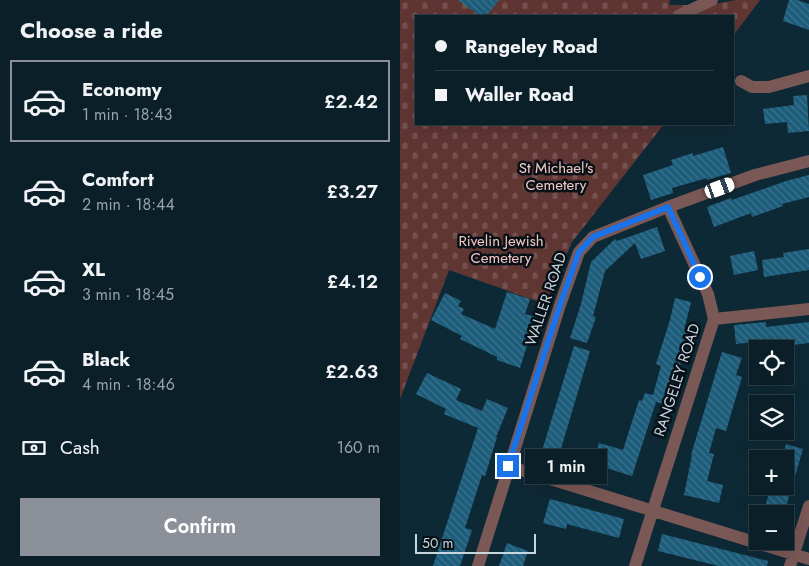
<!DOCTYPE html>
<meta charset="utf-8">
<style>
:root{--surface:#0a1f28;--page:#182c34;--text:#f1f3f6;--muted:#99a2a8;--line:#2a3d45;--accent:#8c9099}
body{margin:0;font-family:Jost,sans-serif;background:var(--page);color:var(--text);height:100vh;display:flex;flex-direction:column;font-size:19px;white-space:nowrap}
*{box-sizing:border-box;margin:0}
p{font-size:16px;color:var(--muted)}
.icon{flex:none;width:28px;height:28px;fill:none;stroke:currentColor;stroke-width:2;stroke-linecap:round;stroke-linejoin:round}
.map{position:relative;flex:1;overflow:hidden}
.drawer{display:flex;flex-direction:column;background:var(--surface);width:400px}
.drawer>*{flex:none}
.hud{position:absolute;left:15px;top:15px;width:319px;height:110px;border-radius:0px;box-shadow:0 5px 20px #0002,0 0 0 1px var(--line);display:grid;align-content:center;height:110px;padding:0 20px;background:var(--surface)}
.buttons{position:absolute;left:349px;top:340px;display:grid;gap:10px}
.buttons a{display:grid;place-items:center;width:45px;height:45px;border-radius:0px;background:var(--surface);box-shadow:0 5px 20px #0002,0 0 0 1px var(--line);font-size:25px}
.scale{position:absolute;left:15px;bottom:12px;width:121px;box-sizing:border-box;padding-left:5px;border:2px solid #c7d6df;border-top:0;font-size:14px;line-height:18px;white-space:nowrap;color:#c7d6df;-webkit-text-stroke:4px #061016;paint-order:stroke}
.end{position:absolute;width:22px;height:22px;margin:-11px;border:6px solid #1a73e8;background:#fff;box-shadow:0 0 0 2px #fff}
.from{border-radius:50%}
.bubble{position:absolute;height:35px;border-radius:0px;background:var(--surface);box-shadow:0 5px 20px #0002,0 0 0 1px var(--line);font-size:16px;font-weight:600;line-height:35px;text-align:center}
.car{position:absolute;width:15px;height:30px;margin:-15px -8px;border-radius:6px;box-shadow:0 0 4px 1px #0007;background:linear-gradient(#fff 24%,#345 0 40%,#fff 0 76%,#345 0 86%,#fff 0)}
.hud b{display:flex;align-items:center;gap:18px;height:48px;font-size:19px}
.hud b+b{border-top:1px solid var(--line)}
.hud i{width:12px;height:12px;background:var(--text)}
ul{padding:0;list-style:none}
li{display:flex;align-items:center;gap:15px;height:82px;margin:0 10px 8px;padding:0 10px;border:2px solid transparent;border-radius:0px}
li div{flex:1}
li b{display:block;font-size:19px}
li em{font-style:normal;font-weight:600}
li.on{border-color:var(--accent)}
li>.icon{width:45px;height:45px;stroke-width:1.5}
h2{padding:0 20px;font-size:22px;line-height:60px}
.pay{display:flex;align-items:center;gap:12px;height:55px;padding:0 20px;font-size:19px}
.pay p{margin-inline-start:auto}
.cta{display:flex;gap:10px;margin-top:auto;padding:10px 20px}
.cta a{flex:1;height:58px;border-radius:0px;background:var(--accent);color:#fff;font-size:20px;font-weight:600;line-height:58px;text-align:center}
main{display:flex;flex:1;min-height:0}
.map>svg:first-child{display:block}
</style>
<main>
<section class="drawer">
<h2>Choose a ride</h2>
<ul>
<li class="on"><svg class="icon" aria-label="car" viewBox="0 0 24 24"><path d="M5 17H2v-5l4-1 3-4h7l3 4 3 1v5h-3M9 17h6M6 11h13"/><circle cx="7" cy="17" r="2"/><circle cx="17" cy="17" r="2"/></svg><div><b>Economy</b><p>1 min · 18:43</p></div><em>£2.42</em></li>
<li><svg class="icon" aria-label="car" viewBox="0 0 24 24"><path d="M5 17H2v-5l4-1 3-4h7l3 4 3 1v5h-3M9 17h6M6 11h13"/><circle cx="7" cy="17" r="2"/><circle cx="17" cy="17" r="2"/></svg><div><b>Comfort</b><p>2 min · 18:44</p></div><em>£3.27</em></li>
<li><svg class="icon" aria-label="car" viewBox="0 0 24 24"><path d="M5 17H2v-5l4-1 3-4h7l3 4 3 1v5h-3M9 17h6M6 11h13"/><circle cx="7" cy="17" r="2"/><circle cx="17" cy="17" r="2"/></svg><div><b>XL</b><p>3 min · 18:45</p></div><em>£4.12</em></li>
<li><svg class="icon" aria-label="car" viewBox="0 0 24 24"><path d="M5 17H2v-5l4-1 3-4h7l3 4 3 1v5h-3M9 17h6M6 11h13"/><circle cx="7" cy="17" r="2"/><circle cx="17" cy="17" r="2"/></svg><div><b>Black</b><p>4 min · 18:46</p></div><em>£2.63</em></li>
</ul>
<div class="pay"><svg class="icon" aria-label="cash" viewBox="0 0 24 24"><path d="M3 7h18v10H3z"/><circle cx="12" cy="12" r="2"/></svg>Cash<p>160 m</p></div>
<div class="cta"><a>Confirm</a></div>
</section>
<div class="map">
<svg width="409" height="566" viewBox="0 0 409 566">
<defs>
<pattern id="cemetery-stones" width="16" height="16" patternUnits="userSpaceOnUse" patternTransform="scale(1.25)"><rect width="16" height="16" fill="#603633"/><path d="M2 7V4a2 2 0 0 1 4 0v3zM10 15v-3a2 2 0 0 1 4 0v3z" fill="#755250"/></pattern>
<pattern id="building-back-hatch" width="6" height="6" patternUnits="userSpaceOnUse" patternTransform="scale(1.25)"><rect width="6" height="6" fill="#1d5d7b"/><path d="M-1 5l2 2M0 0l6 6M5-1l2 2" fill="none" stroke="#3c748d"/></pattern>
</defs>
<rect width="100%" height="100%" fill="#0e2936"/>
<!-- cemetery -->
<path fill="url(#cemetery-stones)" d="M 0,0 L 270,0 L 269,5 L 308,5 L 336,0 L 360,0 L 333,36 L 332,16 L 16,16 L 16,124 L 264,124 L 172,242 L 145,304 L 49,270 L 0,399 Z"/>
<!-- building -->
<path fill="url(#building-back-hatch)" d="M 58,0 L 99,0 L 89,13 L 80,16 Z
M 389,0 L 397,0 L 409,4 L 409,30 L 383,21 Z
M 407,95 L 409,131 L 388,133 L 387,122 L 365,124 L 363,109 L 394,105 L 393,96 Z
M 323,147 L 331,173 L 307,180 L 307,178 L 272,188 L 273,193 L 251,200 L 243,175 L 273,165 L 271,160 L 293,153 L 293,156 Z
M 409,175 L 409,197 L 382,204 L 383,206 L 352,217 L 351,213 L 314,227 L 307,207 L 331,198 L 332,200 L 386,181 Z
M 257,227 L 265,251 L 241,259 L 235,243 L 205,271 L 193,316 L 196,317 L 187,343 L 170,338 L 181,304 L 191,262 L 215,239 L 217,241 Z
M 409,249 L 409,270 L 364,277 L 362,260 L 384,257 L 383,253 Z
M 354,251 L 358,270 L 334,275 L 330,256 Z
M 107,292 L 130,299 L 125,314 L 136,317 L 120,368 L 97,360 L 97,357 L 60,339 L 62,336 L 31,320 L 45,293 L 61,301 L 58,306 L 64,309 L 61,314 L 95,329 Z
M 275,298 L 291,302 L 284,330 L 290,332 L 268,405 L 256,402 L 232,476 L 193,464 L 199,443 L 223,450 L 239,400 L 242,401 L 245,393 L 253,395 L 261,366 L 256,364 L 270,320 Z
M 366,322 L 366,327 L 409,322 L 409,343 L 384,346 L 384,339 L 336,344 L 334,325 Z
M 174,346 L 190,351 L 158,459 L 141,454 Z
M 322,352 L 342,358 L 336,375 L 342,377 L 326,431 L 316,428 L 309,453 L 314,454 L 307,481 L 323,485 L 319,503 L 284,495 L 292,455 L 291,455 Z
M 27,373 L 61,389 L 56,400 L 82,411 L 87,399 L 108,408 L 96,437 L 97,437 L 85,476 L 82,475 L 65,528 L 72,530 L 60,566 L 33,566 L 78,428 L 44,414 L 46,409 L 16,394 Z
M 386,444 L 403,449 L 384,514 L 363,514 L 371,486 L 385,486 L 385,459 L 382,459 Z
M 150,499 L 224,519 L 219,538 L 167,524 L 166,529 L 143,523 Z
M 262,534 L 368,561 L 367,566 L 319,566 L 258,551 Z
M 107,543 L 128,551 L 123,566 L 99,566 Z"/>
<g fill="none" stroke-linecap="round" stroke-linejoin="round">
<!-- minor -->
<path stroke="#795855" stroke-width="12" d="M 278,16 L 312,0
M 341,81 L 352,87 L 369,87 L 409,76
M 314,319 L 409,309
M 108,466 L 409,559
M 78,566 L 160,305 L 179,252 L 193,237 L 268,207 L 355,175 L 409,161
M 235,566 L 314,319 L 308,294 L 268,207
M 390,566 L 409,506"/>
</g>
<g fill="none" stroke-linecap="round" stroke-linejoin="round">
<!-- route -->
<path stroke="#1a73e8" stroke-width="6" d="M 108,466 L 160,305 L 179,252 L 193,237 L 268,207 L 300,277"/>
</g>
<g text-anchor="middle" stroke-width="5" stroke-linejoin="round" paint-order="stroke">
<!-- park labels -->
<g font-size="15" fill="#f5c8c3" stroke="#061016">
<text x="156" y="173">St Michael's<tspan x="156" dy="17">Cemetery</tspan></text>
<text x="101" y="246">Rivelin Jewish<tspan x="101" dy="17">Cemetery</tspan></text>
</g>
<!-- street labels -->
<g font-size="15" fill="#c7d6df" stroke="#061016">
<text transform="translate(146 299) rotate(-71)" y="5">WALLER ROAD</text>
<text transform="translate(277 380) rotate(-72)" y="5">RANGELEY ROAD</text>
</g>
</g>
</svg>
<div class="buttons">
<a><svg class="icon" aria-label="locate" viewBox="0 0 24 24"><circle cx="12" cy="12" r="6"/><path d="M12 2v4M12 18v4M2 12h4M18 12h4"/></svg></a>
<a><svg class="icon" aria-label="layers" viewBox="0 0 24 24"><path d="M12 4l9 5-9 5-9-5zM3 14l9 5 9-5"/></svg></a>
<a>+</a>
<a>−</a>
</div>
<div class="scale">50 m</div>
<i class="end from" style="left:300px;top:277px"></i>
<i class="end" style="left:108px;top:466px"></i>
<div class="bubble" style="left:125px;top:449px;width:82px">1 min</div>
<i class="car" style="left:320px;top:188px;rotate:70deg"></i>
<div class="hud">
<b><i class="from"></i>Rangeley Road</b>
<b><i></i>Waller Road</b>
</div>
</div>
</main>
